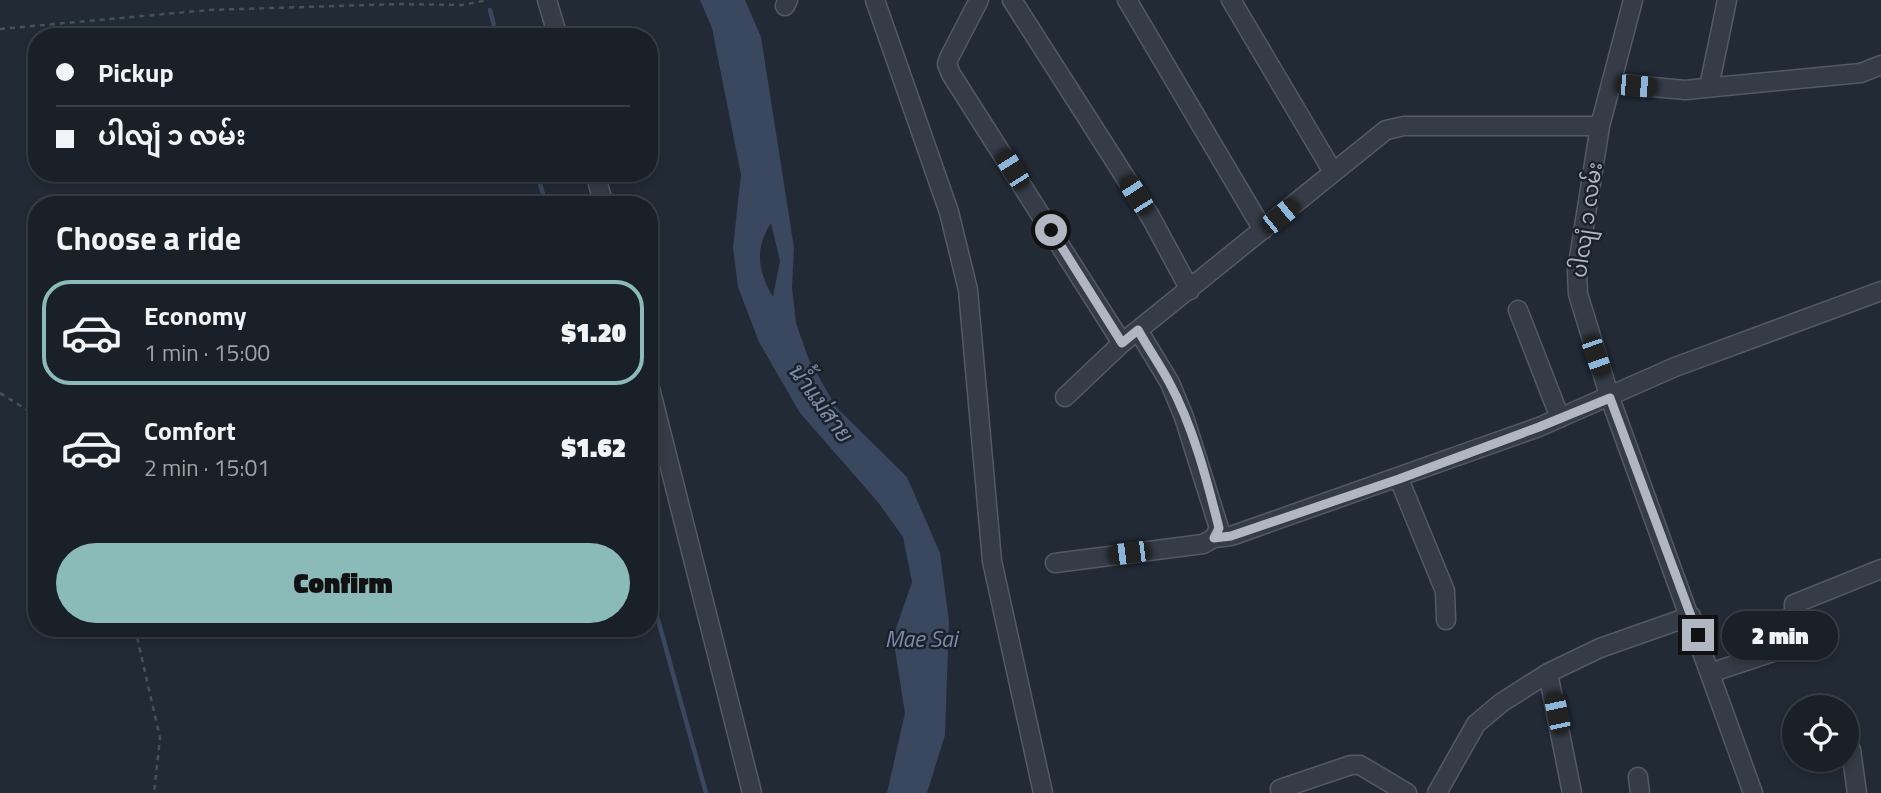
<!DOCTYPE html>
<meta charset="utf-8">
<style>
:root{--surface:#1a2028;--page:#272d34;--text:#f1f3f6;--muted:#9fa3a8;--line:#383e45;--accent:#8bbbb9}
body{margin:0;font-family:"Titillium Web","Noto Sans Myanmar",Sarabun,sans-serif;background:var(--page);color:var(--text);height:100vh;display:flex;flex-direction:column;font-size:26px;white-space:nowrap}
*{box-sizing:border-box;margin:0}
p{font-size:23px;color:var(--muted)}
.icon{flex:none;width:38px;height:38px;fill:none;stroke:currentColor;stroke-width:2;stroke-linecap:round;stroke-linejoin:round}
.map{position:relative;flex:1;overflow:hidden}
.details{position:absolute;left:28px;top:196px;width:630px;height:441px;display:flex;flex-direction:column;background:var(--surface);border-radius:28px;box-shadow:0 4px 10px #0003,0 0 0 2px var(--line)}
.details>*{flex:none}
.top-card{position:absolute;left:28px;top:28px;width:630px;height:154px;border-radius:28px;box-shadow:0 4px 10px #0003,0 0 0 2px var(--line);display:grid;align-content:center;height:154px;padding:0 28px;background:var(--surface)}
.controls{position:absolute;left:1782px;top:695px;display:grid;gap:14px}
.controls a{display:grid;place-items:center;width:77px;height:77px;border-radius:50%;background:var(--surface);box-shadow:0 4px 10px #0003,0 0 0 2px var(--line);font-size:35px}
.end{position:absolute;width:32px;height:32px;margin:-16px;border:9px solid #b0b7c3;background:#111;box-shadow:0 0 0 4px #111}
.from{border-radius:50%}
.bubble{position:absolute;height:49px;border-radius:24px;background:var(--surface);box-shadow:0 4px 10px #0003,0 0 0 2px var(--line);font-size:23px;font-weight:800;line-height:49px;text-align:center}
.car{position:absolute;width:21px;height:42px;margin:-21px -10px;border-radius:9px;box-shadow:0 0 5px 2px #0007;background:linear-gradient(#222 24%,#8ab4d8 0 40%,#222 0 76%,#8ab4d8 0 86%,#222 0)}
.top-card b{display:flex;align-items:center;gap:24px;height:66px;font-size:26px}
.top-card b+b{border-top:2px solid var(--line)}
.top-card i{width:18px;height:18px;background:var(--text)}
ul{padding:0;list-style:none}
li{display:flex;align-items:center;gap:21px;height:105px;margin:0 14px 10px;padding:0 14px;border:4px solid transparent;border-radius:28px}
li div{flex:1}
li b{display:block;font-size:26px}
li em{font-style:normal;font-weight:800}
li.selected{border-color:var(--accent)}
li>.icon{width:63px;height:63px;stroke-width:1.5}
h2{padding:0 28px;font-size:32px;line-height:84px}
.action{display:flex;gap:14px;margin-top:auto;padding:14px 28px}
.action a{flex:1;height:80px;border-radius:42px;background:var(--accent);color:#111;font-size:28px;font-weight:800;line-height:80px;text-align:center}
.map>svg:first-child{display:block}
</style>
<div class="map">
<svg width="1881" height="793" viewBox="0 0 1881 793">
<rect width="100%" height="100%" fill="#222a36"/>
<!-- water -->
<path fill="#39475f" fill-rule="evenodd" d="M 700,0 L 745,0 L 761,37 L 794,248 L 792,288 L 796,323 L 809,360 L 836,407 L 907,477 L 940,553 L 949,621 L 945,735 L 927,793 L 887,793 L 905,713 L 893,637 L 912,582 L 903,537 L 877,501 L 800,413 L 759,342 L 738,287 L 733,247 L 741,175 L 712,28 ZM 771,223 L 780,261 L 773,297 C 758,271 754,249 771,223 Z"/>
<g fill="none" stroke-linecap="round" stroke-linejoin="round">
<!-- stream -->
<path stroke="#39475f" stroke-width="4.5" d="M 490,10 L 497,37
M 537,173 L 546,205
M 649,587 L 706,793"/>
<defs>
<path id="minor" d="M 547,0 L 558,37
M 875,0 L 949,212 L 968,290 L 992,561 L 1043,793
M 979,0 L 949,58 L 947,64 L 951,74 L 1122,343
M 1012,0 L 1150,216 L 1190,290
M 1127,0 L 1263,230
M 1231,0 L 1333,172
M 1633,0 L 1600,126 L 1577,271 L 1578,294 L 1610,398 L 1753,793
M 785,6 L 788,0
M 1611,83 L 1685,90 L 1861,73 L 1881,65
M 1709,87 L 1727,0
M 595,173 L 604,205
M 1518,310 L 1560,418
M 649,384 L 752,793
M 1065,397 L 1122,343 L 1386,130 L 1404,126 L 1600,126
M 1399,479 L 1445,591 L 1446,620
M 1214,538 L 1231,536 L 1539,427 L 1675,367 L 1881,291
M 1055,563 L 1203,544 L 1214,538 L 1219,528 L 1184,417 L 1170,383 L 1138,330
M 1548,673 L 1572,793
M 1710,673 L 1797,644 L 1801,640 L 1794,615 L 1794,604 L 1881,569
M 1851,750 L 1857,793
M 1638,777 L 1640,793
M 1280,789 L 1351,765 L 1360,765 L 1407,793
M 1437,793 L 1476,724 L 1501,703 L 1548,673 L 1600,648 L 1691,616"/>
</defs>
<!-- minor casing -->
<use href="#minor" stroke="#535a64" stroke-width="21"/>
<!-- path -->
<path stroke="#435357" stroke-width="2.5" stroke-dasharray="5 5" stroke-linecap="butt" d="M 0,29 L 209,10 L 400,4 L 462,5 L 487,0
M 0,393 L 37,416
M 135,628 L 160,738 L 154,793"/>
<!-- minor -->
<use href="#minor" stroke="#353c47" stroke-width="18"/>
</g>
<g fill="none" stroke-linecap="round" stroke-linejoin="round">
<!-- route -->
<path stroke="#b0b7c3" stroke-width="9" d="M 1051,230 L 1122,343 L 1138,330 C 1148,348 1160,365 1169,382 C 1193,426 1207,480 1219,528 L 1214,538 L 1231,536 L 1399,479 L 1539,427 L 1610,398 L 1698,635"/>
</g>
<g text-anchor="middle" stroke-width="5" stroke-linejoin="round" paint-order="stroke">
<!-- street labels -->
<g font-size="21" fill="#b0b7c3" stroke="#1b212b">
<text transform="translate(1587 220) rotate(-82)" y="7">ပါလျံ ၁ လမ်း</text>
</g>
<!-- water labels -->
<g font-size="23" font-style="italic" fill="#7a8daa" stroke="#1b212b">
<text transform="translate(821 403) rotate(54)" y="8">น้ำแม่สาย</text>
<text x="921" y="647">Mae Sai</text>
</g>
</g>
</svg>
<div class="controls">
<a><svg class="icon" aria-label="locate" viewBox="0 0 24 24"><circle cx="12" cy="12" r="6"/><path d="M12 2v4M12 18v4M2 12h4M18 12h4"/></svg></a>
</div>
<i class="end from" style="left:1051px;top:230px"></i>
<i class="end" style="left:1698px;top:635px"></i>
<div class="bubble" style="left:1722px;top:611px;width:116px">2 min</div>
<i class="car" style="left:1636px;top:86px;rotate:95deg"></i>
<i class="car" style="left:1012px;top:169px;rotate:328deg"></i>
<i class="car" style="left:1136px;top:195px;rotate:327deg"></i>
<i class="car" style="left:1280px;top:216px;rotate:51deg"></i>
<i class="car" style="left:1596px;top:356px;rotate:161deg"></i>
<i class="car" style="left:1129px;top:553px;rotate:263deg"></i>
<i class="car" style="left:1557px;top:713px;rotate:348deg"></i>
<div class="top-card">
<b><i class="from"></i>Pickup</b>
<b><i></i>ပါလျံ ၁ လမ်း</b>
</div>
<section class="details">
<h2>Choose a ride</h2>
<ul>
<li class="selected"><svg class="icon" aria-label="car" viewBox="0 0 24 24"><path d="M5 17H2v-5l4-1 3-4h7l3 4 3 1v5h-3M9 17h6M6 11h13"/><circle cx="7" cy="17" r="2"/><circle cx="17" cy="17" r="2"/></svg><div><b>Economy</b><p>1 min · 15:00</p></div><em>$1.20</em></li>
<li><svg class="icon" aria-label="car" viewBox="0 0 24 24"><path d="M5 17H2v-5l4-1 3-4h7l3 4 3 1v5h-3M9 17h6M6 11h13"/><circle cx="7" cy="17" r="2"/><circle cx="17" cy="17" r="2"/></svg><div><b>Comfort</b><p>2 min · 15:01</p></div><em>$1.62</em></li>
</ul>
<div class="action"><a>Confirm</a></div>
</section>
</div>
